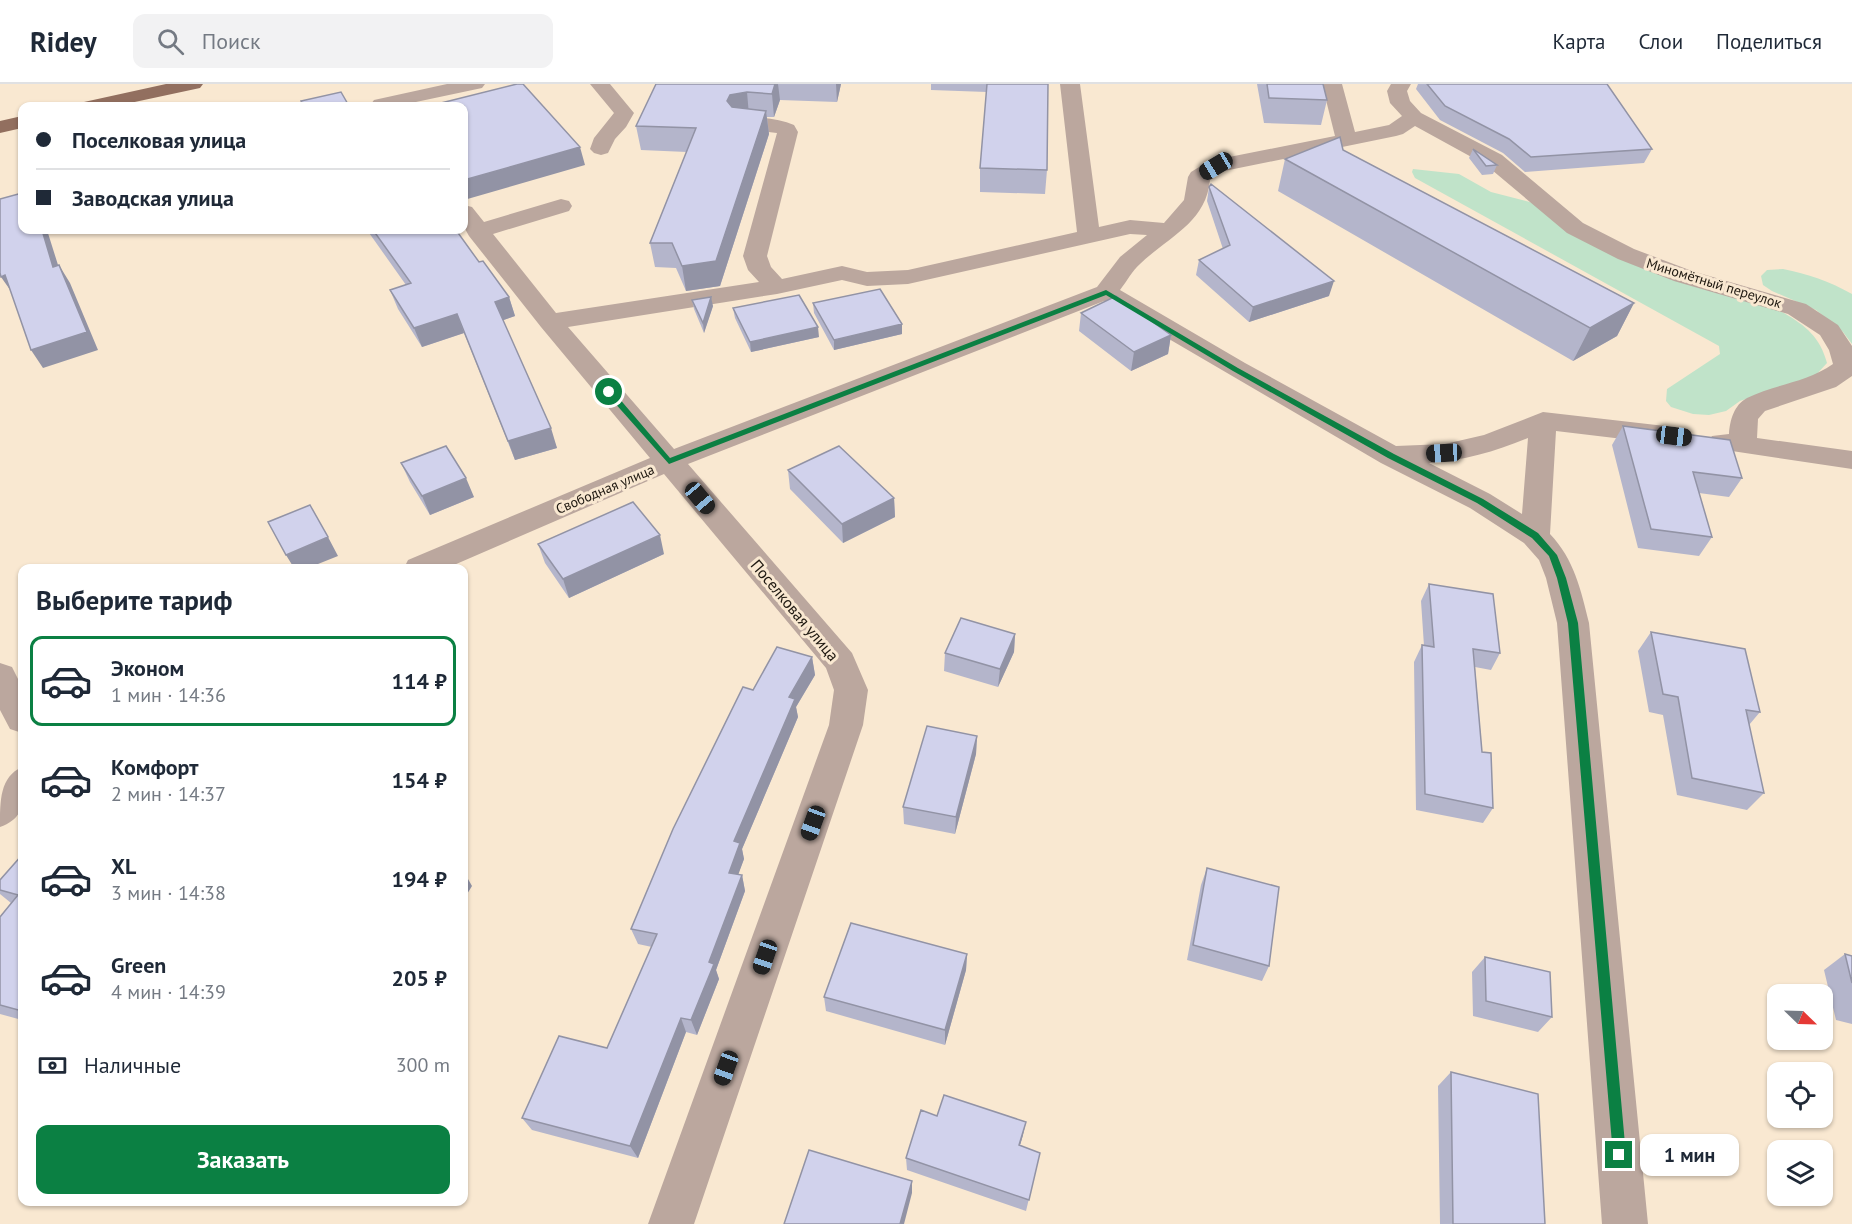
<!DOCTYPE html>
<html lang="ru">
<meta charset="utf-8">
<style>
:root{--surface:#fff;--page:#f2f2f3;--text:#1f2937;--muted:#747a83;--line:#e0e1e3;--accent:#0b8043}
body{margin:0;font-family:"PT Sans",sans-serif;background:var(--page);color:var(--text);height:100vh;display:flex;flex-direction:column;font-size:22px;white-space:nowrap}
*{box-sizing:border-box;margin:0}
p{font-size:20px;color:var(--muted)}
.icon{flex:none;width:33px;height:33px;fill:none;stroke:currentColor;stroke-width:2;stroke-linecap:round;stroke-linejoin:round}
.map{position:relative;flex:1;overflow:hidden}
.side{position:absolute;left:18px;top:480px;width:450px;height:642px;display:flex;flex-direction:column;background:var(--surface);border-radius:12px;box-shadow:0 2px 4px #0004}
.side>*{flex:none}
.hud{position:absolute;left:18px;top:18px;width:450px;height:132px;border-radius:12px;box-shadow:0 2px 4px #0004;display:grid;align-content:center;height:132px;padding:0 18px;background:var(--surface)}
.needle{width:39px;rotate:113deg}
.controls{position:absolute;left:1767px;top:900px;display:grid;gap:12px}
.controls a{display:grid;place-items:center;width:66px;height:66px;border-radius:12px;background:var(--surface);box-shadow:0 2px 4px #0004;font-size:30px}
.end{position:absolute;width:27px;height:27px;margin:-14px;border:8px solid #0b8043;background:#fff;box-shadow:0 0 0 3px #fff}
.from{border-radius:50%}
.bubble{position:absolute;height:42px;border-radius:12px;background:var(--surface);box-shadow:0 2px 4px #0004;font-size:20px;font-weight:700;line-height:42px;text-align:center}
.car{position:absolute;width:18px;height:36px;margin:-18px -9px;border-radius:8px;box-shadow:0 0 4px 2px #0007;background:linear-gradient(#222 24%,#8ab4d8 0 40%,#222 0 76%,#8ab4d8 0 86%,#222 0)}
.hud b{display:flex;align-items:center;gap:21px;height:57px;font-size:22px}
.hud b+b{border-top:2px solid var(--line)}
.hud i{width:15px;height:15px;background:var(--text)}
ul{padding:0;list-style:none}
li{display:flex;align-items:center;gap:18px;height:90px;margin:0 12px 9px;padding:0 6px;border:3px solid transparent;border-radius:12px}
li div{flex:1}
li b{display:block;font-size:22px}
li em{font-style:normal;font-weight:700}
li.active{border-color:var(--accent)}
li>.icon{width:54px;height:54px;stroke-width:1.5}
h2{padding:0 18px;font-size:27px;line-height:72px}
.pay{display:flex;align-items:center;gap:15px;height:66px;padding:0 18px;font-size:22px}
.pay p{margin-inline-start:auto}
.button{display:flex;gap:12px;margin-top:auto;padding:12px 18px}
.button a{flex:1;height:69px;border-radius:12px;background:var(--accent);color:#fff;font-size:24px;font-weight:700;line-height:69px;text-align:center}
header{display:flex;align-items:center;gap:36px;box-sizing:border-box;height:84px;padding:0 30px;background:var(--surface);border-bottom:2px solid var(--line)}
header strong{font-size:28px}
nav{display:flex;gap:33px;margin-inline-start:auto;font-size:21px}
.search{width:420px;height:54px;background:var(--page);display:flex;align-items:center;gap:15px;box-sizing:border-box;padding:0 21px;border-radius:12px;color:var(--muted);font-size:22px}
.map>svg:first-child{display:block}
</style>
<header>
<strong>Ridey</strong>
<div class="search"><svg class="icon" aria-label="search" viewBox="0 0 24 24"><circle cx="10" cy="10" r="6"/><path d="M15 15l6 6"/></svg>Поиск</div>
<nav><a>Карта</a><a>Слои</a><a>Поделиться</a></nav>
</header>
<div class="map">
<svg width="1852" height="1140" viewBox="0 0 1852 1140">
<rect width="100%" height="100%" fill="#f9e8d1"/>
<!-- green -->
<path fill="#c0e3c9" d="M 1413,85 L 1459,90 L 1491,108 L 1541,121 L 1585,146 L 1784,229 C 1806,242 1820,253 1827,279 L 1815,292 L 1740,317 L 1726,327 L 1709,331 L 1693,330 L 1671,323 L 1666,317 L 1667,305 L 1720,270 L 1719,262 L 1415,94 L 1412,88 Z
M 1783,185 C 1808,190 1829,197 1852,210 L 1852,260 L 1843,248 L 1816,226 L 1772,207 L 1763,201 L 1761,192 L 1767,186 Z"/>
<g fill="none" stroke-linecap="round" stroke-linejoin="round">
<!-- minor -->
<path fill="#bba79e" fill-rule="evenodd" d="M 447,0 L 485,0 L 482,4 L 397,22 L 373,22 L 371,20 L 374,16 Z
M 590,0 L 610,0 L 634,29 L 626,43 L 615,55 L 608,69 L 601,71 L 594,69 L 590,65 L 594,54 L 614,29 Z
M 1060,0 L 1080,0 L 1099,143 L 1130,136 L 1164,139 L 1184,116 L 1188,93 L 1191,88 L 1209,77 L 1335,52 L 1322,0 L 1342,0 L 1355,48 L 1389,41 L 1402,32 L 1390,19 L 1387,7 L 1391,0 L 1411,0 L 1407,7 L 1410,17 L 1421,29 L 1502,71 L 1583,139 L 1634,165 L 1692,187 L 1806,220 L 1838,241 L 1852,262 L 1852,292 L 1836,303 L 1765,327 L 1758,335 L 1757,354 L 1852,367 L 1852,385 L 1712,364 L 1708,358 L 1712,352 L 1729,350 C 1730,336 1734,321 1747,314 C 1775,300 1806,299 1833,280 L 1829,266 L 1820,251 L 1788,230 L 1674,197 L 1618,175 L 1567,149 L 1486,81 L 1415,42 L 1403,50 L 1396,52 L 1224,87 L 1210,96 C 1206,139 1168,153 1140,180 C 1132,187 1127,197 1120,206 L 1245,279 L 1396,362 L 1445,360 L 1484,351 L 1543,328 L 1665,342 L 1675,345 L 1679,351 L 1675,357 L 1665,360 L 1556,347 L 1550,450 C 1574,475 1581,506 1589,539 L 1648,1140 L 1602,1140 L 1557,539 L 1546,494 L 1539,476 L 1524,459 L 1470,424 L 1381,379 L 1104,217 L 688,380 L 852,569 L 868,606 L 863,641 L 694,1140 L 648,1140 L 829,641 L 834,606 L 826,584 L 664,390 L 447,484 L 404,484 L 408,476 L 650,374 L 541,243 L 469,152 L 464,143 L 464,121 L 472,123 L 484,138 L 561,115 L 569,117 L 572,122 L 569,127 L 493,150 L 556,229 L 759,198 L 748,186 L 743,172 L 777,49 L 735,44 L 732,40 L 735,36 C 753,31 777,34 794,41 L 798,48 L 767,172 L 771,183 L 782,195 L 842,182 L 867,188 L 908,186 L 1077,148 ZM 1130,150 L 1147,151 L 1120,173 L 1097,203 L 674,365 L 568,243 L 777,210 L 842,196 L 867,202 L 908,200 ZM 1528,354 L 1522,430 L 1490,410 L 1429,379 C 1463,377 1497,367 1528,354 Z
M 0,579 L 12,583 L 22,603 L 22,649 L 10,645 L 0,626 Z
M 22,683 C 25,709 29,733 0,743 C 0,716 0,693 22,683 Z"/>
<!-- major -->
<path fill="#926f5f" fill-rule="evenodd" d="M 166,0 L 203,0 L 200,4 L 116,22 L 81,22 L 84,18 Z
M 22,32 L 22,44 L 0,49 L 0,37 Z"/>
</g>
<!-- wall -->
<path fill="#b4b5cb" d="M 656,0 L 841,0 L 837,18 L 780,16 L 774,33 L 767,33 L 769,50 L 720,202 L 686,207 L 676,184 L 655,183 L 650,159 L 687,68 L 641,66 L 636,42 Z
M 931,0 L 1048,0 L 1047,86 L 1045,110 L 980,108 L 980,84 L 987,8 L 931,6 Z
M 1257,0 L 1323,0 L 1327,16 L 1321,41 L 1264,39 Z
M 1418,0 L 1427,0 L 1652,65 L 1644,79 L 1525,88 L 1503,69 L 1440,36 L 1416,5 Z
M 1473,65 L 1497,81 L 1493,90 L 1482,91 L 1469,74 Z
M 1343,66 L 1634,219 L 1617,252 L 1573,277 L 1278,107 L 1285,75 Z
M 1209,103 L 1329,212 L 1249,238 L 1196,191 L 1199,176 L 1223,165 L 1207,117 Z
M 367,146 L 456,146 L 479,178 L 509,213 L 515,232 L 503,236 L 557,364 L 515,376 L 464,249 L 422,263 L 398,225 L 390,206 L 406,201 Z
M 692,216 L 713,222 L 704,249 L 694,225 Z
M 813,219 L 902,250 L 834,266 L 814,229 Z
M 733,224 L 819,253 L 751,268 L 735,234 Z
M 1081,229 L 1171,251 L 1168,270 L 1131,287 L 1079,247 Z
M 1623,342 L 1742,394 L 1729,413 L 1699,409 L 1712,453 L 1699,472 L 1638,464 L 1612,361 Z
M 401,379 L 474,413 L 430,431 L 410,398 Z
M 788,386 L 894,414 L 895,433 L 843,459 L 790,405 Z
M 538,460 L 664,470 L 569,514 L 545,479 Z
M 1429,500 L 1500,569 L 1491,586 L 1475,583 L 1482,668 L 1493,724 L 1483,739 L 1416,726 L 1414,578 L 1422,561 L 1424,562 L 1421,517 Z
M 1651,548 L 1760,628 L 1749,641 L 1764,709 L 1747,726 L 1677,711 L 1663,631 L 1649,628 L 1638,567 Z
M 1015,550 L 1014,568 L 998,603 L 944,587 L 945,569 Z
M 812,573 L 815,591 L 796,623 L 798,633 L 742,765 L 744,775 L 738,790 L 742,791 L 745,807 L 716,886 L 719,895 L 697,951 L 686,948 L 638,1074 L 532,1046 L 522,1034 L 607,964 L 652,863 L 638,860 L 631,845 L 753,606 Z
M 977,652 L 976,670 L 955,750 L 904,740 L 903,723 Z
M 22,771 L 22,936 L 0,930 L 0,833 L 11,819 L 0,810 L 0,796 Z
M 1207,784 L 1269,882 L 1262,897 L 1187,876 L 1201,801 Z
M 967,870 L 966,886 L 945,961 L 826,927 L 824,913 Z
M 1845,870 L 1852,872 L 1852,940 L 1836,936 L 1824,886 Z
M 1485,873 L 1552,933 L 1538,948 L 1473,932 L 1472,888 Z
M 1451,988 L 1545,1140 L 1440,1140 L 1438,1002 Z
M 937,1032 L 1023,1051 L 1020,1062 L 1040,1069 L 1026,1127 L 907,1086 L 906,1074 Z"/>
<!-- shaded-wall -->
<path fill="#9293a5" d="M 775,0 L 778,0 L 780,16 L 774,33 L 772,10 Z
M 836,0 L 841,0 L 837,18 Z
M 747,8 L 749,31 L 733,35 L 727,17 L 730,11 Z
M 766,27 L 769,50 L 720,202 L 686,207 L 682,182 Z
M 580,63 L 585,81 L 464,116 L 464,96 Z
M 42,146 L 47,146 L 64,200 L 53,183 Z
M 59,181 L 70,199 L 98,266 L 43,284 L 31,266 Z
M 5,191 L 13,210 L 1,193 Z
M 1334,197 L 1329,212 L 1249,238 L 1253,223 Z
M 509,213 L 515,232 L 501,237 L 495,218 Z
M 711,213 L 713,222 L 704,249 L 703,239 Z
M 1634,219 L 1617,252 L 1573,277 L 1590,244 Z
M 457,230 L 464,249 L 422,263 L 414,244 Z
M 902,240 L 902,250 L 834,266 L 834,256 Z
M 818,243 L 819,253 L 751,268 L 750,258 Z
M 1171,251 L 1168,270 L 1131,287 L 1134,268 Z
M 551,344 L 557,364 L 515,376 L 508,357 Z
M 466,394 L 474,413 L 430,431 L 422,412 Z
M 894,414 L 895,433 L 843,459 L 842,440 Z
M 660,451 L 664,470 L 569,514 L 563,495 Z
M 328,453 L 338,472 L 308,484 L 294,484 L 286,471 Z
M 1015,550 L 1014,568 L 998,603 L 1000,585 Z
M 812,573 L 815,591 L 796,623 L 798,633 L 742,765 L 744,775 L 733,805 L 729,789 L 734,757 L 789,613 Z
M 977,652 L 976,670 L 955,750 L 956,733 Z
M 464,788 L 472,802 L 464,815 Z
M 742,791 L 745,807 L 716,886 L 719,895 L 697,951 L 691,936 L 709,878 Z
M 967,870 L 966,886 L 945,961 L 945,946 Z
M 681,934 L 686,948 L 638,1074 L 630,1062 Z
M 1026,1038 L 1023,1051 L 1016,1074 L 1019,1061 Z
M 912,1097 L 912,1109 L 904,1140 L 900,1140 Z"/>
<!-- building -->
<path fill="#d1d2ec" stroke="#9293a5" stroke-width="1.5" d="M 517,0 L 523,0 L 580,63 L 464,96 L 464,22 L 429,22 Z
M 656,0 L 775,0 L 772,10 L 747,8 L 730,11 L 727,17 L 732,23 L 766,27 L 716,177 L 682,182 L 672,159 L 650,159 L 696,44 L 636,42 Z
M 987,0 L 1048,0 L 1047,86 L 980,84 Z
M 1267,0 L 1323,0 L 1327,16 L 1269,14 Z
M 1427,0 L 1607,0 L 1652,65 L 1531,73 L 1509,55 L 1445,22 Z
M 341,8 L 349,22 L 304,22 L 301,17 Z
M 1340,53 L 1343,66 L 1634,219 L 1590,244 L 1285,75 Z
M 1473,65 L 1497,81 L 1486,82 Z
M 1211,100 L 1334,197 L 1253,223 L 1199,176 L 1230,161 L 1209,103 Z
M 22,109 L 22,146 L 42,146 L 53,183 L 59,181 L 87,248 L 31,266 L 5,191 L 1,193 L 0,189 L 0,115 Z
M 373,146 L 456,146 L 479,178 L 483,177 L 509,213 L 495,218 L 551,344 L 508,357 L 457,230 L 414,244 L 390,206 L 411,199 Z
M 880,205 L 902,240 L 834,256 L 813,219 Z
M 799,211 L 818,243 L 750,258 L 733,224 Z
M 1116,212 L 1171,251 L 1134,268 L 1081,229 Z
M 711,213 L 703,239 L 692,216 Z
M 1623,342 L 1730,356 L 1742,394 L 1693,388 L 1712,453 L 1651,445 Z
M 446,362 L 466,394 L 422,412 L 401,379 Z
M 839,362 L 894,414 L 842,440 L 788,386 Z
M 633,418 L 660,451 L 563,495 L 538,460 Z
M 310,421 L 328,453 L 286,471 L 268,438 Z
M 1429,500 L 1493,510 L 1500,569 L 1473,565 L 1482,668 L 1491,669 L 1493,724 L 1425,710 L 1422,561 L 1434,563 Z
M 961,534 L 1015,550 L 1000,585 L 945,569 Z
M 1651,548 L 1745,565 L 1760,628 L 1746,626 L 1764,709 L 1692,694 L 1678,613 L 1663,610 Z
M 777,563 L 812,573 L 789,613 L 795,615 L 734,757 L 740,759 L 729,789 L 742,791 L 709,878 L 714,880 L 691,936 L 681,934 L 630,1062 L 522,1034 L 559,952 L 607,964 L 657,850 L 631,845 L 673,745 L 743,603 L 753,606 Z
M 927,642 L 977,652 L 956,733 L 903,723 Z
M 22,771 L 22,927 L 0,921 L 0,833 L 18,811 L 0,806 L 0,796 Z
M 1207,784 L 1279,803 L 1269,882 L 1193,861 Z
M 851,839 L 967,870 L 945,946 L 824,913 Z
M 1845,870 L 1852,872 L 1852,899 Z
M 1485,873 L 1550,888 L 1552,933 L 1486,917 Z
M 1451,988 L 1538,1010 L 1545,1140 L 1453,1140 Z
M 944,1011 L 1026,1038 L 1019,1061 L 1040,1069 L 1029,1116 L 906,1074 L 921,1026 L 937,1032 Z
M 809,1066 L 912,1097 L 900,1140 L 784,1140 Z"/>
<!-- route -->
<path fill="#0b8043" d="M 1106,206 L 1238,284 L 1394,370 L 1483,415 L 1538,449 L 1557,471 L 1566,494 L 1578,539 L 1626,1071 L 1624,1076 L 1619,1078 L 1615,1076 L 1613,1071 L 1568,539 L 1557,494 L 1549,472 L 1532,454 L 1477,419 L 1388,374 L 1233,287 L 1106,211 L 669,380 L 605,308 L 612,306 L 670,374 Z"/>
<g text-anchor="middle" stroke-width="6" stroke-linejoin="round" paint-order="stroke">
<!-- far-street labels -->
<g font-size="14" fill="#1e1810" stroke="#f9e8d1">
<text transform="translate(1714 199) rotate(17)" y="5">Миномётный переулок</text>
<text transform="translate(605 405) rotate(-23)" y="5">Свободная улица</text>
</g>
<!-- street labels -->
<g font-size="16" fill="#1e1810" stroke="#f9e8d1">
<text transform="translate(795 526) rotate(50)" y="6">Поселковая улица</text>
</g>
</g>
</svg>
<div class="controls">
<a><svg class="needle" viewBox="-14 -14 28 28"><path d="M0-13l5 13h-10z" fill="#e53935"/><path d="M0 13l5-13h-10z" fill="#747a83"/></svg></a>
<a><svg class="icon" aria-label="locate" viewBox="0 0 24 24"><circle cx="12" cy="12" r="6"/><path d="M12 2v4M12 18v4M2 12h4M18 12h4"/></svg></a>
<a><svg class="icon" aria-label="layers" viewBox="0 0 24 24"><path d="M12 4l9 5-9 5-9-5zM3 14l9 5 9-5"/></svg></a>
</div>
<i class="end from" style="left:609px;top:308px"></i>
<i class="end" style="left:1619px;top:1071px"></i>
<div class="bubble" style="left:1640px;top:1050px;width:99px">1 мин</div>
<i class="car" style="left:1216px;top:82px;rotate:239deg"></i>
<i class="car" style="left:1674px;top:352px;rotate:97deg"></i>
<i class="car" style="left:1444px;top:369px;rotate:267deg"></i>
<i class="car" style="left:700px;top:414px;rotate:140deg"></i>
<i class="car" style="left:813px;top:739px;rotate:200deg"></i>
<i class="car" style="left:765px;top:873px;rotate:199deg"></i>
<i class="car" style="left:726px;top:984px;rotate:200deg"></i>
<div class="hud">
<b><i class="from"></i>Поселковая улица</b>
<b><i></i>Заводская улица</b>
</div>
<section class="side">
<h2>Выберите тариф</h2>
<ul>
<li class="active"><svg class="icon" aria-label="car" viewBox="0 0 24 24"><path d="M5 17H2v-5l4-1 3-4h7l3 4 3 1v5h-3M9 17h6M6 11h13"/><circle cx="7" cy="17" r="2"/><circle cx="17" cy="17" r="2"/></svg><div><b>Эконом</b><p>1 мин · 14:36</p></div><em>114 ₽</em></li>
<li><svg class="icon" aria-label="car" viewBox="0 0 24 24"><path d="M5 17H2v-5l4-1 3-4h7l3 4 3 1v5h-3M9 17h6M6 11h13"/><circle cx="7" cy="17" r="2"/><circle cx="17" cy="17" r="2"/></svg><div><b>Комфорт</b><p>2 мин · 14:37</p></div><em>154 ₽</em></li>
<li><svg class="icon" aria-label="car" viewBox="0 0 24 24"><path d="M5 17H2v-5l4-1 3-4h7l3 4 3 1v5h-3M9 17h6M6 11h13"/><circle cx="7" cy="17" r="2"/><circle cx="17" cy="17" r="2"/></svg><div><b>XL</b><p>3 мин · 14:38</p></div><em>194 ₽</em></li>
<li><svg class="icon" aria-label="car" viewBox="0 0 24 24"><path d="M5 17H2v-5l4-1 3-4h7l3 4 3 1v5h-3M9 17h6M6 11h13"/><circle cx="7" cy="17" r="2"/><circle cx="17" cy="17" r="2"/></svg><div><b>Green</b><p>4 мин · 14:39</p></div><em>205 ₽</em></li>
</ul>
<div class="pay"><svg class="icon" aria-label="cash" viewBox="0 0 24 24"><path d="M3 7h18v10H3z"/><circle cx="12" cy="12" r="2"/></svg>Наличные<p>300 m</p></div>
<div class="button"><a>Заказать</a></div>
</section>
</div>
